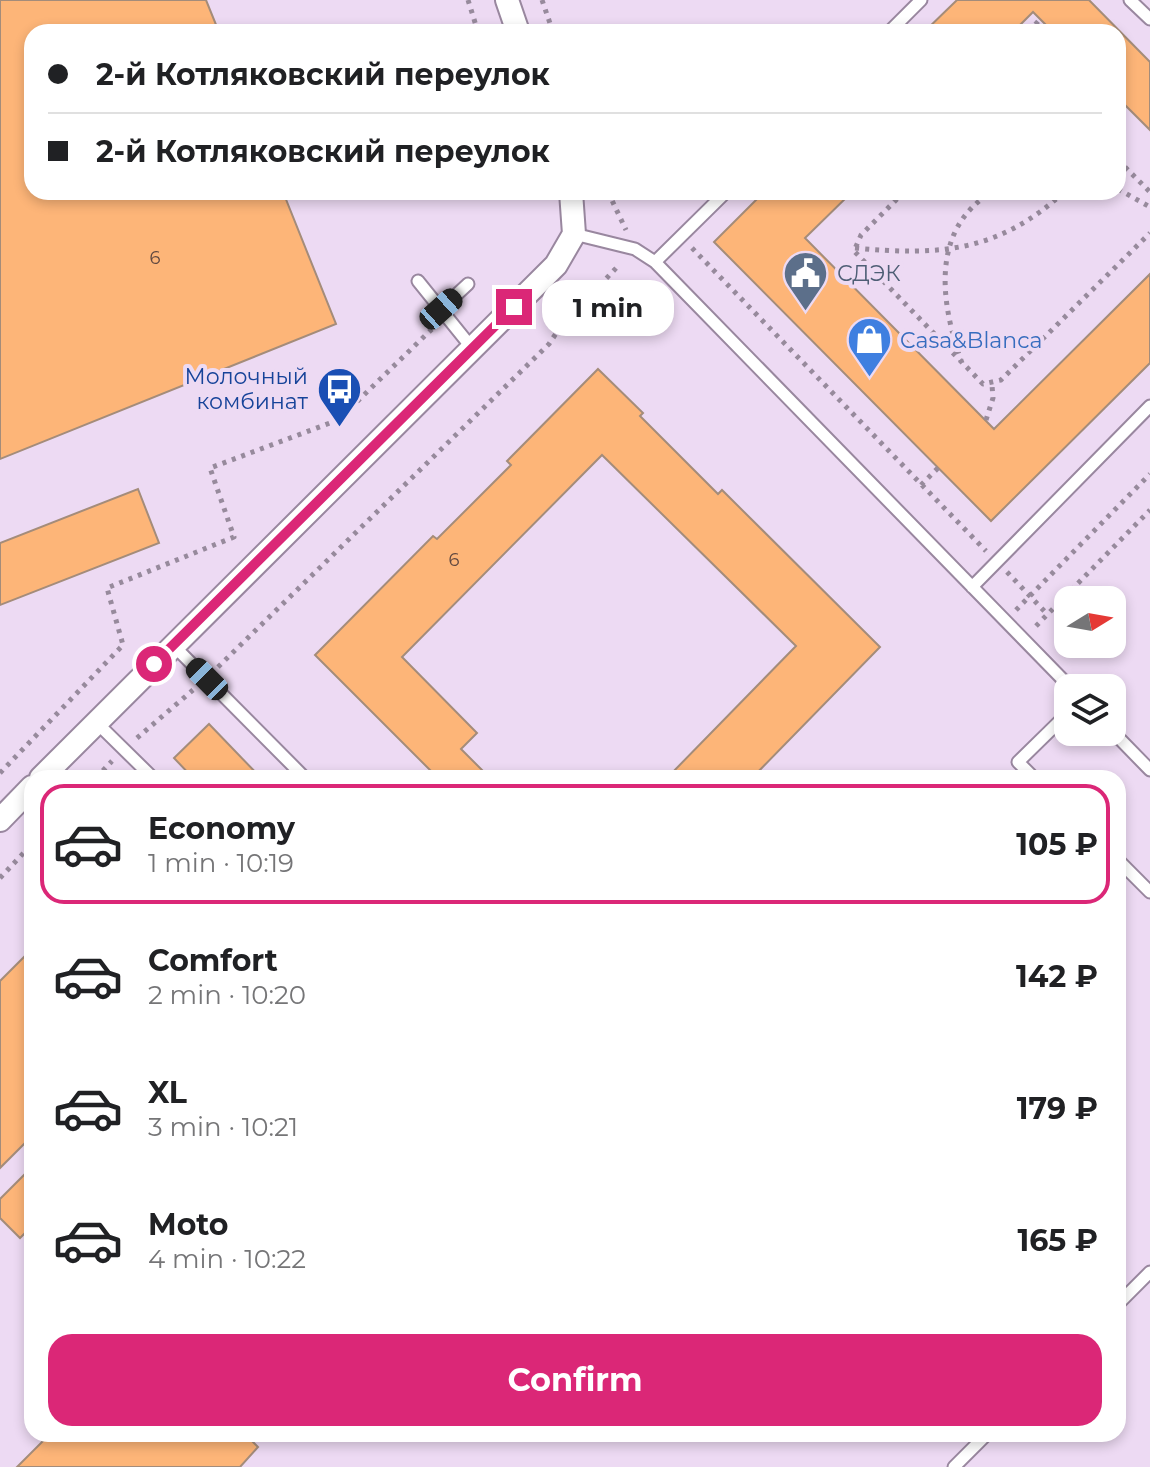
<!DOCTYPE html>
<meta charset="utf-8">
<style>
:root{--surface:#fff;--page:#f6f6f6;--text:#202124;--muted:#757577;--line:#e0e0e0;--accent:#db2777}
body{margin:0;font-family:Montserrat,sans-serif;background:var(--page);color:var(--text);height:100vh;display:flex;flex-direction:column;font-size:30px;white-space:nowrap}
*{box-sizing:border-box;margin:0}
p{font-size:26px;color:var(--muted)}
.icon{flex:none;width:44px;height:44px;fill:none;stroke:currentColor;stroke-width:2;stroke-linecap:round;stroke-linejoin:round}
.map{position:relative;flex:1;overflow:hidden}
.side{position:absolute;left:24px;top:770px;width:1102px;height:672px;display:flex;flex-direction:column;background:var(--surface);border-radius:24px;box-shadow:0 4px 12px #0003}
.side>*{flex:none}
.hud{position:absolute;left:24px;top:24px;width:1102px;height:176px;border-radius:24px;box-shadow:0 4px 12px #0003;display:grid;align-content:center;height:176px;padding:0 24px;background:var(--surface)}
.needle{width:52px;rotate:79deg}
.tools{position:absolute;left:1054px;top:586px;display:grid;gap:16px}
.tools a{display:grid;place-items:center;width:72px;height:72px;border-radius:16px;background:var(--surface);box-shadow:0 4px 12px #0003;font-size:40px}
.end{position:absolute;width:36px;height:36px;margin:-18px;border:10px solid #db2777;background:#fff;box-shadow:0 0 0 4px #fff}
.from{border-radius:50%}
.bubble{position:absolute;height:56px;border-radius:24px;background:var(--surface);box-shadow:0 4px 12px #0003;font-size:26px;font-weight:700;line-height:56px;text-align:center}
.car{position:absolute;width:24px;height:48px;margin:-24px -12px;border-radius:10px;box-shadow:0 0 6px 2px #0007;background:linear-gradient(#222 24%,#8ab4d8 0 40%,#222 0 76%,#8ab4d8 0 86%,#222 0)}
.hud b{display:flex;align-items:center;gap:28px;height:76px;font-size:30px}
.hud b+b{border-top:2px solid var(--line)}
.hud i{width:20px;height:20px;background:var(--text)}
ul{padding:14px 0 0;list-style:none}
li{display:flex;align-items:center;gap:24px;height:120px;margin:0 16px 12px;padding:0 8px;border:4px solid transparent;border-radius:24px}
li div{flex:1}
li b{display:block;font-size:30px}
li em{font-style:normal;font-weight:700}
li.active{border-color:var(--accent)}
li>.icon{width:72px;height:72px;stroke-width:1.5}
.primary-button{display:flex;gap:16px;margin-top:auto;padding:16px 24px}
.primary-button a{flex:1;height:92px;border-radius:24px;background:var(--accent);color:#fff;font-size:32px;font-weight:700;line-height:92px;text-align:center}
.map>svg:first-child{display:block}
</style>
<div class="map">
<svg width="1150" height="1467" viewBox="0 0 1150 1467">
<rect width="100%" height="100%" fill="#eddaf3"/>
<!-- building -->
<path fill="#fdb578" stroke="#a48c7a" stroke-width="2" d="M 0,0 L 206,0 L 219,32 L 32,32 L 32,192 L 283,192 L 336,324 L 0,459 Z
M 957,0 L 1089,0 L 1150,62 L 1150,130 L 1118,98 L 1118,32 L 1053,32 L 1033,12 L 1013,32 L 924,32 Z
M 764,192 L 852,192 L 805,238 L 994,429 L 1150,274 L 1150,363 L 991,521 L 714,242 Z
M 598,369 L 643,413 L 640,416 L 718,494 L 722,490 L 880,647 L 752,778 L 667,778 L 796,646 L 602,455 L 402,657 L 477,733 L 461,749 L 490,778 L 438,778 L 315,655 L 433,536 L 437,539 L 511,465 L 507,461 Z
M 138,489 L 159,543 L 0,605 L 0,543 Z
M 209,724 L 261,778 L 193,778 L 174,758 Z
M 32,949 L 32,1136 L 0,1168 L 0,981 Z
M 32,1167 L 32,1226 L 20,1238 L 0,1218 L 0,1199 Z
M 50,1434 L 245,1434 L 258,1447 L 240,1467 L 17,1467 Z"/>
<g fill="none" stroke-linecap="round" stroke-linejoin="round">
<defs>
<path id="service" d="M 1130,0 L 1150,19
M 889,32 L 921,0
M 574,234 L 635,249 L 655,262 L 1071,688
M 655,262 L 726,192
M 418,281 L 472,348
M 441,309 L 468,284
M 972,587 L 1150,406
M 173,645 L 305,778
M 96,722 L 153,778
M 1112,731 L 1150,770
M 1034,778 L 1018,762 L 1068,713
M 1118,860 L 1150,892
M 1118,1304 L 1150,1272
M 954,1467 L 987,1434"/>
<path id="minor" d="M 507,0 L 518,32
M 41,778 L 556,265 L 574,234 L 571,192
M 0,820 L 32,787"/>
</defs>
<!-- service casing -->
<use href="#service" stroke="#99879f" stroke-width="15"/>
<!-- minor casing -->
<use href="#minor" stroke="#99879f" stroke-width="26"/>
<!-- path -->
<path stroke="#978a9c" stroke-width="5" stroke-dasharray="4 6" stroke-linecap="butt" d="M 468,0 L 478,32
M 542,0 L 553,32
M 1029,32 L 1040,19
M 1118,160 L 1150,192
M 1118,189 L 1150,207
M 608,192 L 626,230
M 904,192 L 861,235 L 854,251 L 983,384 L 1001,380 L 1150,233
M 692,248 L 986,551
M 855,248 C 939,256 999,252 1064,192
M 962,363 C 941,305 929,230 992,192
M 986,420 L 993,398 L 992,385
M 921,485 L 938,468
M 1007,572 L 1048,615
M 1016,610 L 1150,474
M 1036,626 L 1150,510
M 218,667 L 549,344 L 561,326 L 620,264
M 137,738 L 193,690
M 0,773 L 123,645 L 107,588 L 234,537 L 210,468 L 338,420 L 434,327
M 96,778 L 112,761
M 0,878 L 32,844"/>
<!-- service -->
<use href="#service" stroke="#fff" stroke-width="11"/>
<!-- minor -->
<use href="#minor" stroke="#fff" stroke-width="22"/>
</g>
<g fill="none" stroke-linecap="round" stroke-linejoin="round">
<!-- route -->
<path stroke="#db2777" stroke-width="10" d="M 154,664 L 514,307"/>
</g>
<!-- icons -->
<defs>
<symbol id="civic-pin" viewBox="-11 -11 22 30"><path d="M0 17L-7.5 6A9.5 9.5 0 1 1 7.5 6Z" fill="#5c6f8a" stroke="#eddaf3"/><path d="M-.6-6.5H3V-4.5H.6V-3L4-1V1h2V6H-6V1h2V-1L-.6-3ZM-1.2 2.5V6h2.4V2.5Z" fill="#fff"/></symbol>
<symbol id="shop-pin" viewBox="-11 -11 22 30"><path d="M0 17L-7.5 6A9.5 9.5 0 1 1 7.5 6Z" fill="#3f7fe0" stroke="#eddaf3"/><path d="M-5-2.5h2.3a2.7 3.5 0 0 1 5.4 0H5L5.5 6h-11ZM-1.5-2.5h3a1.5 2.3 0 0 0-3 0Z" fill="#fff"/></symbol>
<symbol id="bus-pin" viewBox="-11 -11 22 30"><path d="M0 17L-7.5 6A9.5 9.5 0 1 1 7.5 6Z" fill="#1a4fb4" stroke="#eddaf3"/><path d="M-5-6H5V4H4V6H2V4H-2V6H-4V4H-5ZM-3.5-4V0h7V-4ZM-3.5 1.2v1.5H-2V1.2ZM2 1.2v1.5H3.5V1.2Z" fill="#fff"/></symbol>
</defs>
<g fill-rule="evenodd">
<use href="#civic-pin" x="780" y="248" width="51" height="69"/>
<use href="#shop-pin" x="844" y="314" width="51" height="69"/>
<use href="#bus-pin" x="314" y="364" width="51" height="69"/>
</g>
<g text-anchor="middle" stroke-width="8" stroke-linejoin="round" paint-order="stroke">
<!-- number labels -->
<g font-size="18" fill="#604840">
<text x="155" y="264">6</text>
<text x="454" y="566">6</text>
</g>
<!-- service labels -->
<g font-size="22" fill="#4e5e75" stroke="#eddaf3" text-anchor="start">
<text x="837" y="281">СДЭК</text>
</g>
<!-- shop labels -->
<g font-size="22" fill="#366cbe" stroke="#eddaf3" text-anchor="start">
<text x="900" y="348">Casa&amp;Blanca</text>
</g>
<!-- transit labels -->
<g font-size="22" fill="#164399" stroke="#eddaf3" text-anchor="end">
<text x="308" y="384">Молочный<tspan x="308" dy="25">комбинат</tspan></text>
</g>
</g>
</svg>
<div class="tools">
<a><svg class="needle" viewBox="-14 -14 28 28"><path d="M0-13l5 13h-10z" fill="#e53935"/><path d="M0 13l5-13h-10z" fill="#757577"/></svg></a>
<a><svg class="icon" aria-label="layers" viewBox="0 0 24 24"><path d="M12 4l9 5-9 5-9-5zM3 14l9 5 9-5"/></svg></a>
</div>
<i class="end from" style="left:154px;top:664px"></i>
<i class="end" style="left:514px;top:307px"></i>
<div class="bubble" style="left:542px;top:280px;width:132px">1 min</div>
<i class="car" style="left:441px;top:309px;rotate:48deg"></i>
<i class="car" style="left:207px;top:679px;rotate:315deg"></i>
<div class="hud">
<b><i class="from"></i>2-й Котляковский переулок</b>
<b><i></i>2-й Котляковский переулок</b>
</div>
<section class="side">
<ul>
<li class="active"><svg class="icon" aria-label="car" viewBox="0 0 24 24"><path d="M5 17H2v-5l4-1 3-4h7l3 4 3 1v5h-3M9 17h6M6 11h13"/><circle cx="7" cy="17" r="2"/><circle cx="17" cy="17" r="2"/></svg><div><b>Economy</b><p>1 min · 10:19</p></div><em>105 ₽</em></li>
<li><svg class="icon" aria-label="car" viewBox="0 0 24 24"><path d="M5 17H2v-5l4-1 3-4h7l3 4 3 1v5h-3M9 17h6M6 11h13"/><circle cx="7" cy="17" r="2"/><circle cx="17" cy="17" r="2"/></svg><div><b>Comfort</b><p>2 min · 10:20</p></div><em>142 ₽</em></li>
<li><svg class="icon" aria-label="car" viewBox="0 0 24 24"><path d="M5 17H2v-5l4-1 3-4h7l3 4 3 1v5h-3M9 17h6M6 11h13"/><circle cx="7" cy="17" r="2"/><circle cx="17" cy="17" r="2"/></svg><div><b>XL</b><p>3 min · 10:21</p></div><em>179 ₽</em></li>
<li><svg class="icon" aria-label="car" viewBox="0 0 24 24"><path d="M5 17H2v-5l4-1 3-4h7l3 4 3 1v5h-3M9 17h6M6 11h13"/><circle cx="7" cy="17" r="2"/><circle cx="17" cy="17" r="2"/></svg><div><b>Moto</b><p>4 min · 10:22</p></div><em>165 ₽</em></li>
</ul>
<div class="primary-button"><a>Confirm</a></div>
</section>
</div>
